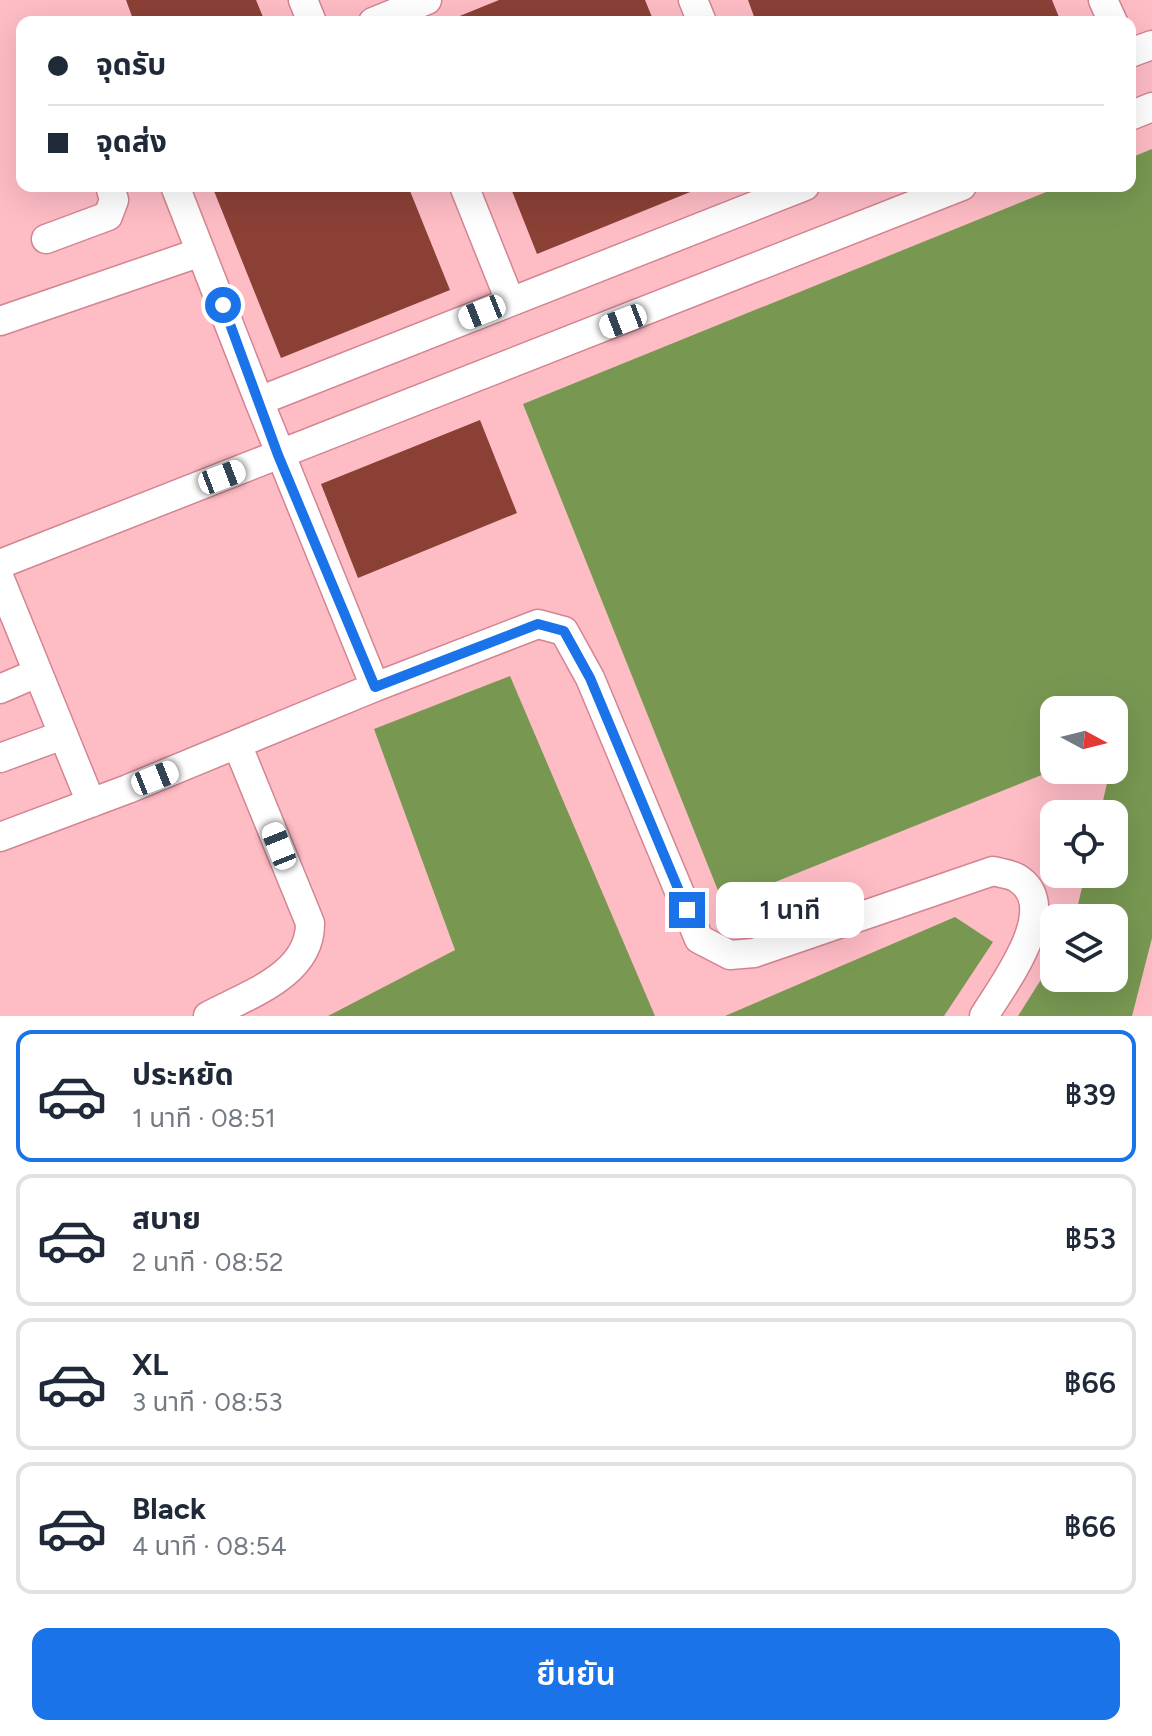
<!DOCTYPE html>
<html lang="th">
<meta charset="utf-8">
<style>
:root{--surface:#fff;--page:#f2f2f3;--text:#1f2937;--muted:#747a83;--line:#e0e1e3;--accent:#1a73e8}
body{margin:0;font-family:Figtree,"Noto Sans Thai",sans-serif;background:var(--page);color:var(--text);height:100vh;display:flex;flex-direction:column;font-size:30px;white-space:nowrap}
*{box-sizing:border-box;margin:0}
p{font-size:26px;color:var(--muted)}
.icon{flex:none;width:44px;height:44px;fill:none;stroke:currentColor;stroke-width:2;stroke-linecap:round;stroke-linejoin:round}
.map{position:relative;height:1016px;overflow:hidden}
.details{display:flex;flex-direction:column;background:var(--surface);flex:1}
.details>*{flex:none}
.top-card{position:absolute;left:16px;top:16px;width:1120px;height:176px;border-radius:16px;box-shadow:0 8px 32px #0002;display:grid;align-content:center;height:176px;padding:0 32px;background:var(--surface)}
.needle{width:52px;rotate:97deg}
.tools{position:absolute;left:1040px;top:696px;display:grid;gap:16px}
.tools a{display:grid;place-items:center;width:88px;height:88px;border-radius:16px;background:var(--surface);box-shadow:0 8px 32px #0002;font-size:40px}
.end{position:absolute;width:36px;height:36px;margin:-18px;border:10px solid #1a73e8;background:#fff;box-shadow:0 0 0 4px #fff}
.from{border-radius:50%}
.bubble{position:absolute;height:56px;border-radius:16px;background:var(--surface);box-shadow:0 8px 32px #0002;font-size:26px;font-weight:600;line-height:56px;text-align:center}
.car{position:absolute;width:24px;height:48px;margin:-24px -12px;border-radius:10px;box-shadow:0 0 6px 2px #0007;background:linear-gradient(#fff 24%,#345 0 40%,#fff 0 76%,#345 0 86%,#fff 0)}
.top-card b{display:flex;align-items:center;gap:28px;height:76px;font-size:30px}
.top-card b+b{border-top:2px solid var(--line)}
.top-card i{width:20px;height:20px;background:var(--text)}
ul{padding:14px 0 0;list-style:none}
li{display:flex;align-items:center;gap:24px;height:132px;margin:0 16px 12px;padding:0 16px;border:4px solid var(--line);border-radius:16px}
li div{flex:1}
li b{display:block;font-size:30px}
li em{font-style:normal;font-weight:600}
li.active{border-color:var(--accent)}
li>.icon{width:72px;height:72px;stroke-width:1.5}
.button{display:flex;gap:16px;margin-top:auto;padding:16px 32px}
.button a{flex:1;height:92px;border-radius:16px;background:var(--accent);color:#fff;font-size:32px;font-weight:600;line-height:92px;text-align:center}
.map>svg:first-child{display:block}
</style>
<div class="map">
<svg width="1152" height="1016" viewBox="0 0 1152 1016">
<rect width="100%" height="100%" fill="#febcc5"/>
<!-- water -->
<path fill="#789852" d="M 1152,149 L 1152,938 L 1132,1016 L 1018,1016 L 1054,959 L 1054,978 L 1114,978 L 1114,918 L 1075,918 L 1085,874 L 1114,874 L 1114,814 L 1100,814 L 1110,770 L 1114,770 L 1114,710 L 1054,710 L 1054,770 L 723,903 L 523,404 L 1061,186 L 1130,186 L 1130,158 Z
M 510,676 L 655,1016 L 328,1016 L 455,950 L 374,729 Z
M 955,917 L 993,942 L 944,1016 L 725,1016 Z"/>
<!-- building -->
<path fill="#8b4036" d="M 126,0 L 256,0 L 263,17 L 251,22 L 134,22 Z
M 499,0 L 645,0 L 654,22 L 445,22 Z
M 748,0 L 1052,0 L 1061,22 L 756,22 Z
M 212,186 L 408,186 L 450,290 L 281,358 Z
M 510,186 L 705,186 L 537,254 Z
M 480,420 L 517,513 L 358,578 L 321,484 Z"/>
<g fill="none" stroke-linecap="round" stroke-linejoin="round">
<defs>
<path id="minor" d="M 303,0 L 312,22
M 693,0 L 702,22
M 1103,0 L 1113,22
M 373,22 L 427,0
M 1130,53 L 1152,45
M 1130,116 L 1152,107
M 175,186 L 259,401 L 805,186
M 464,186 L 510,301
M 46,239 L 108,216 L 114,200 L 110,186
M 0,321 L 201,252
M 259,401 L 375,687 L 538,624 L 564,631 L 590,678 L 699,939 L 730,955 L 754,953 L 993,871 C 1000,873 1011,874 1017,878 C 1064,907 1002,986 984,1016
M 0,564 L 962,186
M 0,579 L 91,803
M 0,689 L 37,673
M 0,758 L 63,735
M 0,837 L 128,789 L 375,687
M 208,1016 C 247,995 311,975 310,923 L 237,744"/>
</defs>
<!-- minor casing -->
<use href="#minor" stroke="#d38592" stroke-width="31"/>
<!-- minor -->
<use href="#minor" stroke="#fff" stroke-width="28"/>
</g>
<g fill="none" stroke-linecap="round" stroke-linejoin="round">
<!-- route -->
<path stroke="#1a73e8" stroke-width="10" d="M 223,305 L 278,455 L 375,687 L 538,624 L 564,631 L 590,678 L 687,910"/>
</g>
</svg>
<div class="tools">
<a><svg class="needle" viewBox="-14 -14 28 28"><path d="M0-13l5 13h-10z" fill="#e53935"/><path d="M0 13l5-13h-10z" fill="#747a83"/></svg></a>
<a><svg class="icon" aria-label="locate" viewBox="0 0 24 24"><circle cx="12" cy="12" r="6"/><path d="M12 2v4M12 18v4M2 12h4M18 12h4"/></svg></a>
<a><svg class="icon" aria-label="layers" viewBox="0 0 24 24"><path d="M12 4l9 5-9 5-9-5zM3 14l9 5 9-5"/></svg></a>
</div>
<i class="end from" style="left:223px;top:305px"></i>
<i class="end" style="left:687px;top:910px"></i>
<div class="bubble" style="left:716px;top:882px;width:148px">1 นาที</div>
<i class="car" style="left:482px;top:312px;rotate:248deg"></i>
<i class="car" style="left:623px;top:321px;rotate:249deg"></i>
<i class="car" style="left:222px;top:477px;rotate:69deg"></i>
<i class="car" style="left:155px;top:778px;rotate:68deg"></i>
<i class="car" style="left:279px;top:846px;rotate:338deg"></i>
<div class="top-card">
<b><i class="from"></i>จุดรับ</b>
<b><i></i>จุดส่ง</b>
</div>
</div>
<section class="details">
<ul>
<li class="active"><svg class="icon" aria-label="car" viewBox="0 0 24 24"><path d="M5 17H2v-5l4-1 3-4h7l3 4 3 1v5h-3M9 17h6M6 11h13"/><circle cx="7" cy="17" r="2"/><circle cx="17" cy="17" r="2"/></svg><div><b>ประหยัด</b><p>1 นาที · 08:51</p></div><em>฿39</em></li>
<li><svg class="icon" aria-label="car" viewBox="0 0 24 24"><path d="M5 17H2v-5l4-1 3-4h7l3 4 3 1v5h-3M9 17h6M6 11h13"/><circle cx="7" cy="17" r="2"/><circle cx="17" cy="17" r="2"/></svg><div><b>สบาย</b><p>2 นาที · 08:52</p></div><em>฿53</em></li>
<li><svg class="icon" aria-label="car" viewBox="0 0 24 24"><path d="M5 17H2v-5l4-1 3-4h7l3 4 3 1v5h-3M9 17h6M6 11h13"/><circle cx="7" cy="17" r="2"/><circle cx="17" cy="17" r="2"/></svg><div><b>XL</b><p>3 นาที · 08:53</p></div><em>฿66</em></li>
<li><svg class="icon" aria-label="car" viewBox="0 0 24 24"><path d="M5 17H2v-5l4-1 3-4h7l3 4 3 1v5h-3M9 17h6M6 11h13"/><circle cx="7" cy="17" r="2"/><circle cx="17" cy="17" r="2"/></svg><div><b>Black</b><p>4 นาที · 08:54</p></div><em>฿66</em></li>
</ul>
<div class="button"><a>ยืนยัน</a></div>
</section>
